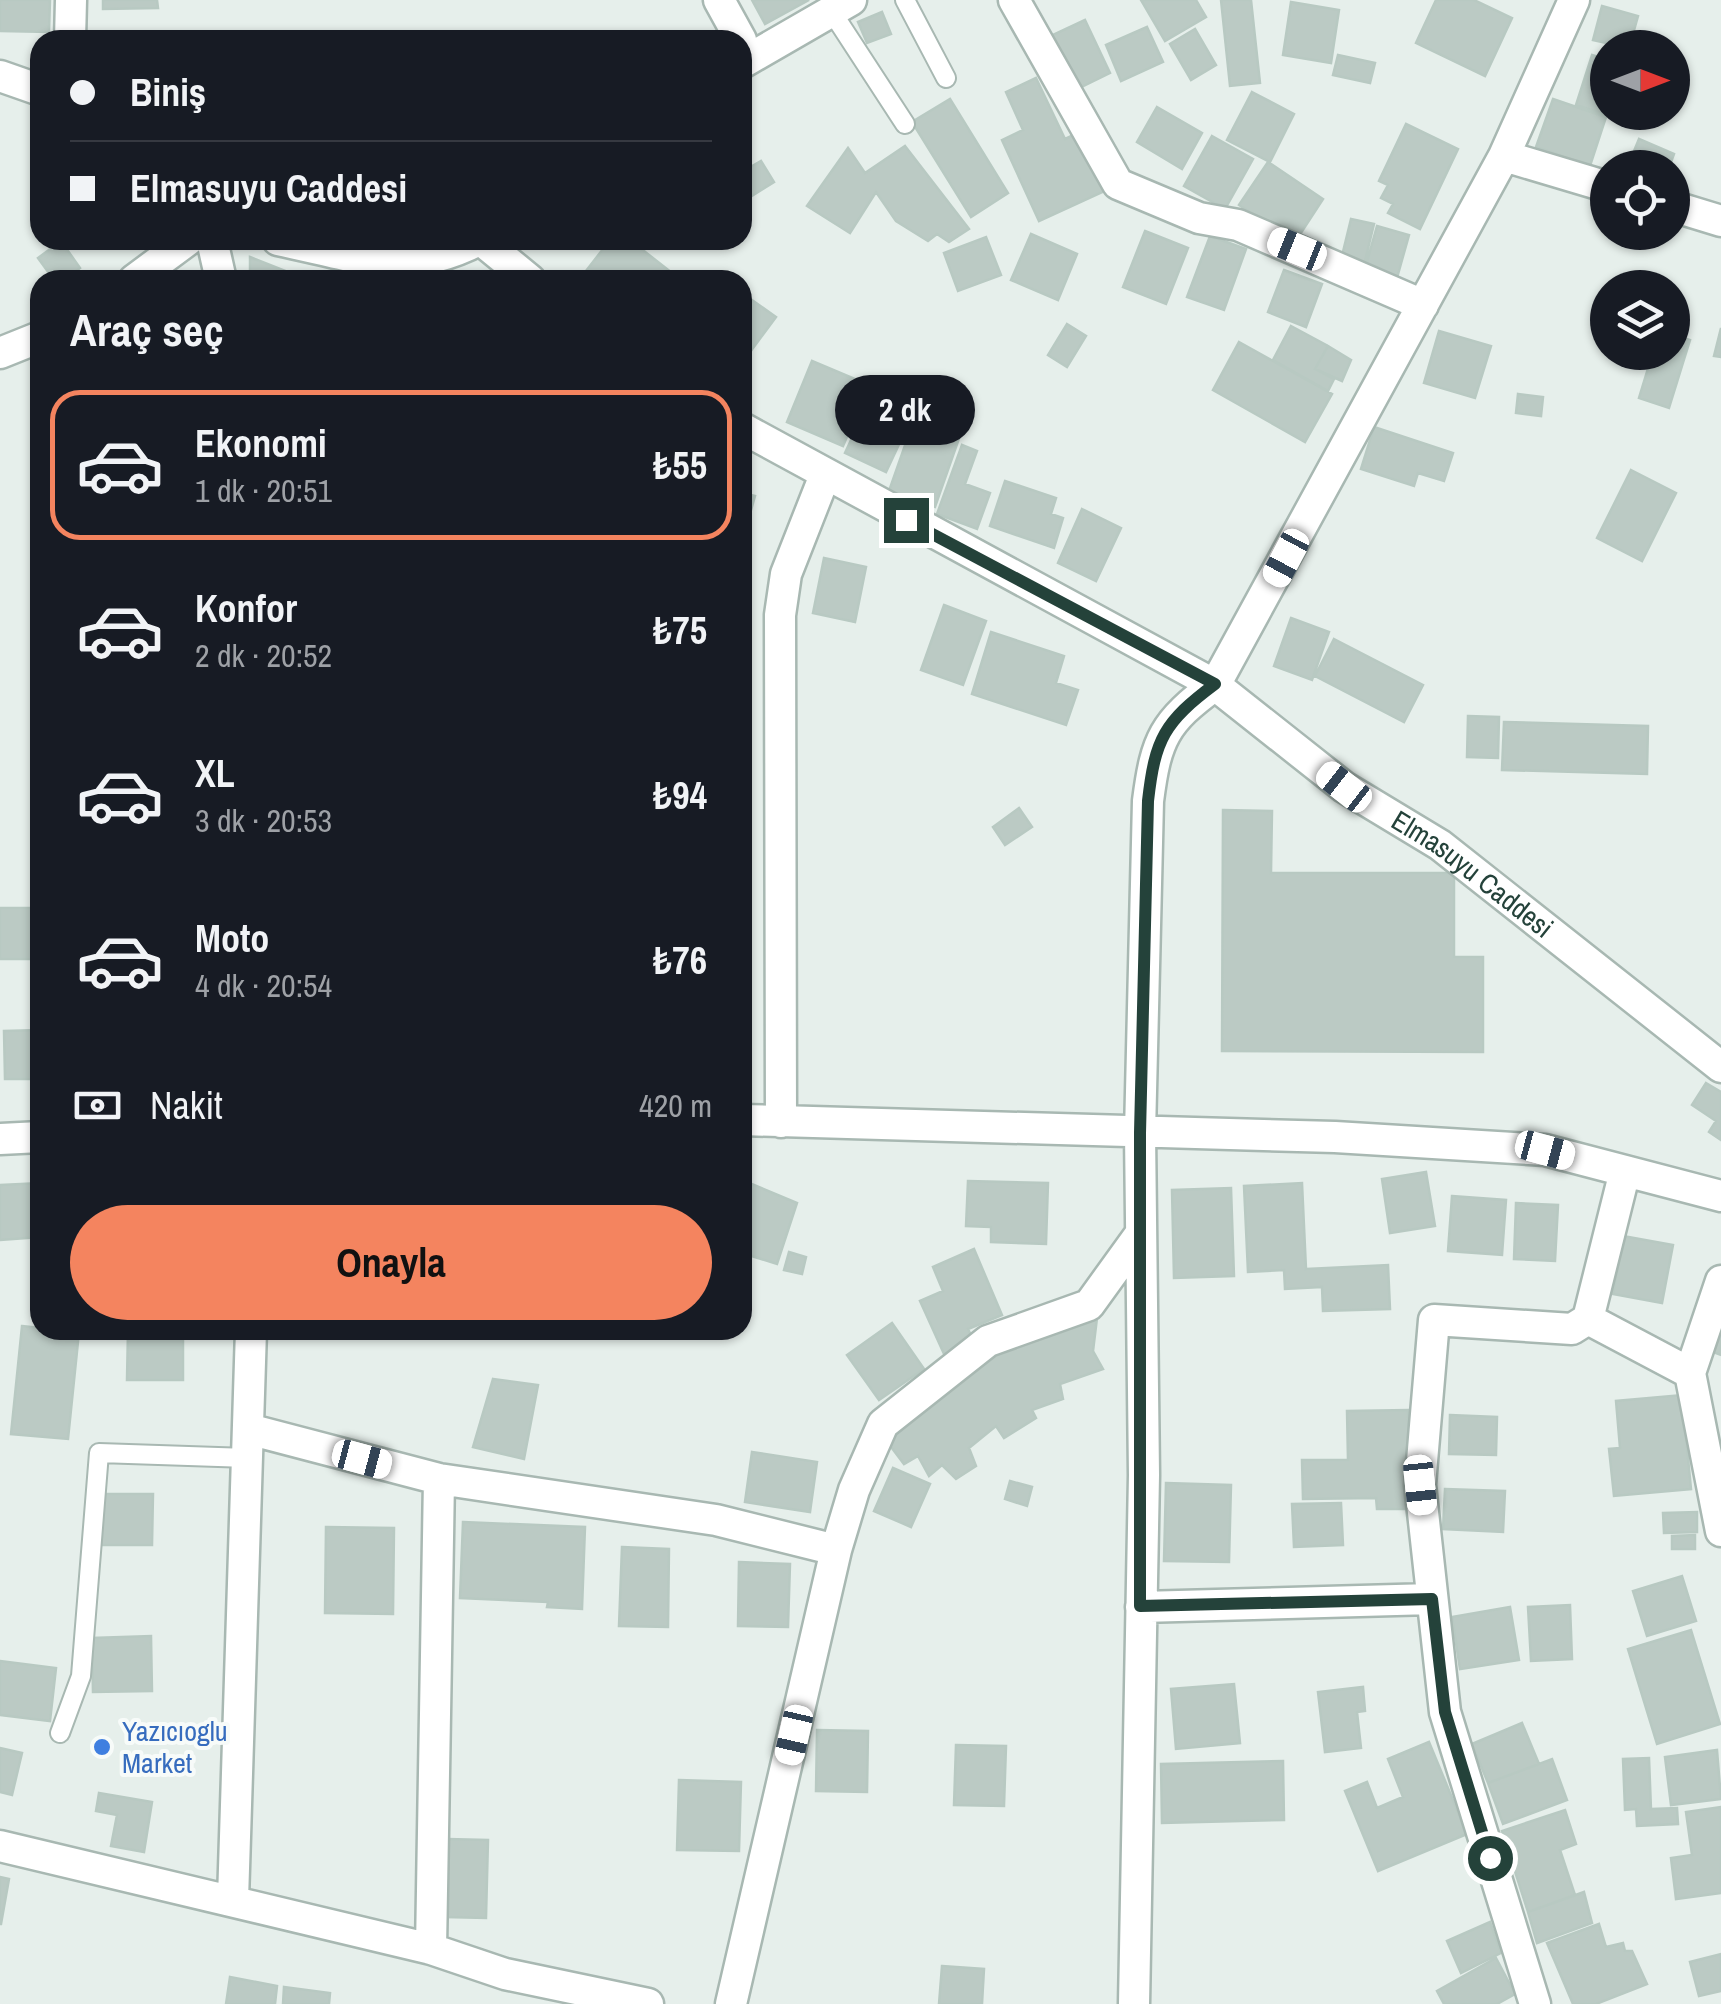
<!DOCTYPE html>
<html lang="tr">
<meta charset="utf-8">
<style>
:root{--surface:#171b24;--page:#242831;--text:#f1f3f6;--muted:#9ea1a6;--line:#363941;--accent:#f4845f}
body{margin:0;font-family:"Archivo Narrow",sans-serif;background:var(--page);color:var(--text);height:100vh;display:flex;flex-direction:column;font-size:38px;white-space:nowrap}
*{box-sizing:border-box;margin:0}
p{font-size:32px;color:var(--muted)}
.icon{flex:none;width:55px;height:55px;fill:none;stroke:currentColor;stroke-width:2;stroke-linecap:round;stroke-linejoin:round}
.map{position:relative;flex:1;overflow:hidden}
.details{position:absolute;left:30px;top:270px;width:722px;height:1070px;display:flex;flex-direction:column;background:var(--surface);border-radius:30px;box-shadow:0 2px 8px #0004}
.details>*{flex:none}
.hud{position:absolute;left:30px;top:30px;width:722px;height:220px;border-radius:30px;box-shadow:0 2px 8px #0004;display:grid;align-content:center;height:220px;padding:0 40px;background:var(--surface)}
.needle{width:65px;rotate:90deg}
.fabs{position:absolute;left:1590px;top:30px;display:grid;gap:20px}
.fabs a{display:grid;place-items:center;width:100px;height:100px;border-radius:50%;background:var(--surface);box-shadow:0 2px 8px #0004;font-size:50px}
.end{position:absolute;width:45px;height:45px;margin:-22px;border:12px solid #24423a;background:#fff;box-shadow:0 0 0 5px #fff}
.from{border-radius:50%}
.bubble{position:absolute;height:70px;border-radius:35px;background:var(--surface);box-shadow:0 2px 8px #0004;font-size:32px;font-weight:800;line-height:70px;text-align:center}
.car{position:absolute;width:30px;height:60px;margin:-30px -15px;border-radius:12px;box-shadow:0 0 8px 2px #0007;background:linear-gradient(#fff 24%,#345 0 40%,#fff 0 76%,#345 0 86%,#fff 0)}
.hud b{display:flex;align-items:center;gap:35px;height:95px;font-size:38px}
.hud b+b{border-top:2px solid var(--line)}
.hud i{width:25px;height:25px;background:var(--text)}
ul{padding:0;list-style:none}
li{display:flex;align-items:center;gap:30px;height:150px;margin:0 20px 15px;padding:0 20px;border:5px solid transparent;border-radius:30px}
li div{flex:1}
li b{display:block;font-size:38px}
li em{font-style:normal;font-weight:800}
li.active{border-color:var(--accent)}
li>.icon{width:90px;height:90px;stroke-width:1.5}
h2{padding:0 40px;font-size:45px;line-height:120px}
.pay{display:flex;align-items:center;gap:25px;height:110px;padding:0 40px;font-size:38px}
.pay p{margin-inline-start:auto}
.cta{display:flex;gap:20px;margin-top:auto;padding:20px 40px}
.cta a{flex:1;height:115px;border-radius:60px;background:var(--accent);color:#111;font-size:40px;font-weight:800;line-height:115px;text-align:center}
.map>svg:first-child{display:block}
</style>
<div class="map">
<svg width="1721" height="2004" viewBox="0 0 1721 2004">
<rect width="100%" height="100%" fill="#e6efeb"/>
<!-- building -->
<path fill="#bbcac4" stroke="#b8c9c2" stroke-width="2.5" d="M 0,0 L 50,0 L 49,32 L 0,31 Z
M 103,0 L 157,0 L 158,8 L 103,9 Z
M 752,0 L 809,0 L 765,24 Z
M 1141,0 L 1196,0 L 1206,17 L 1165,41 Z
M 1221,0 L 1251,0 L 1260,83 L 1230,86 Z
M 1436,0 L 1474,0 L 1512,18 L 1485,76 L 1416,43 Z
M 1291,2 L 1339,10 L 1331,63 L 1283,55 Z
M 1602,6 L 1638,16 L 1629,48 L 1593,40 Z
M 882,12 L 891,34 L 867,43 L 858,22 Z
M 1085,20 L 1110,73 L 1069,93 L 1044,39 Z
M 1147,27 L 1163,62 L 1121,81 L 1106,45 Z
M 1195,29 L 1216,65 L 1191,80 L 1170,44 Z
M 1338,55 L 1375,63 L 1370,83 L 1333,75 Z
M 1592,55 L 1608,60 L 1608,112 L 1632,112 L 1628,122 L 1576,105 Z
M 1036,78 L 1065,139 L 1080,132 L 1107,190 L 1039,221 L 1002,140 L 1023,130 L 1006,92 Z
M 1252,92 L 1294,114 L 1270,162 L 1227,140 Z
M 950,99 L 1008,193 L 971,217 L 912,122 Z
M 1553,99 L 1606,117 L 1590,166 L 1536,147 Z
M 1157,107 L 1202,133 L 1182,169 L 1137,142 Z
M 1406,124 L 1458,149 L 1420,229 L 1388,213 L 1393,204 L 1381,198 L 1388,185 L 1379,181 Z
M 1212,136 L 1253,159 L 1225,209 L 1184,186 Z
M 1639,139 L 1674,154 L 1669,168 L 1627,168 Z
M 905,146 L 969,229 L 949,242 L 937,234 L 928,241 L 896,221 L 876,192 L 850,233 L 807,206 L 848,148 L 865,173 Z
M 761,161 L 774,182 L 750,197 L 742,186 L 742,172 Z
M 1268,162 L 1323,199 L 1295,242 L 1239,205 Z
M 1351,219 L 1374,224 L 1364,265 L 1341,260 Z
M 1377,226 L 1409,235 L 1395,285 L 1363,276 Z
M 1145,231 L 1188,248 L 1166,304 L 1123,287 Z
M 1031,234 L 1077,254 L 1058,300 L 1011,280 Z
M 1210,236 L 1246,249 L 1224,310 L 1187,297 Z
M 986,237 L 1001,275 L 958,291 L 944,253 Z
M 610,240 L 630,240 L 681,280 L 579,280 Z
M 61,241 L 80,268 L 64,280 L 54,280 L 38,258 Z
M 250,257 L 308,280 L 250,280 Z
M 1284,270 L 1322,284 L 1306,327 L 1268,312 Z
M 742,293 L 776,317 L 742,363 Z
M 1067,324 L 1086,336 L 1067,367 L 1048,355 Z
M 1291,326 L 1328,346 L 1315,369 L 1334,379 L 1328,391 L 1273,360 Z
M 1721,328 L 1721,357 L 1714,356 Z
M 1439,331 L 1491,346 L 1475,398 L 1424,383 Z
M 1672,334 L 1690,340 L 1669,408 L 1639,398 L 1653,352 L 1672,352 Z
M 1239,342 L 1332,394 L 1305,442 L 1213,390 Z
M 1328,346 L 1351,360 L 1342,381 L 1315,369 Z
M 812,361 L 869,385 L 843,446 L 787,422 Z
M 875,389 L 916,408 L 886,472 L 845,453 Z
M 1518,394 L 1543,397 L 1541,416 L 1516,413 Z
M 917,411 L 963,427 L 935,507 L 889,491 Z
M 1374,427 L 1453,453 L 1444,481 L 1418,473 L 1414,486 L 1361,469 Z
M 962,445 L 977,451 L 965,484 L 990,493 L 977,529 L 937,514 Z
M 1631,470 L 1676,493 L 1642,561 L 1597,538 Z
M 1005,481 L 1056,498 L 1051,514 L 1063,518 L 1054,548 L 990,526 Z
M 742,493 L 755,496 L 742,542 Z
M 1082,509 L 1121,528 L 1096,581 L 1058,563 Z
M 824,558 L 866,567 L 855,622 L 813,613 Z
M 944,605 L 986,621 L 963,685 L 921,670 Z
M 1291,618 L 1329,632 L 1312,680 L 1274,666 Z
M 991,632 L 1064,656 L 1056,683 L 1078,690 L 1066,725 L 972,694 Z
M 1334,639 L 1423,685 L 1404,722 L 1315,676 Z
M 1468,716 L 1499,717 L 1498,758 L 1467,757 Z
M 1504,722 L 1648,726 L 1647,774 L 1502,770 Z
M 1019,808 L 1032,827 L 1005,845 L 993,827 Z
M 1223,810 L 1272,811 L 1271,873 L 1454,873 L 1454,957 L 1483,957 L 1483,1052 L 1222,1051 Z
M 0,908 L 40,908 L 40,959 L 0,959 Z
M 40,1030 L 40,1079 L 5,1079 L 4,1031 Z
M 1706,1083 L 1721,1092 L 1721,1140 L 1709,1132 L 1716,1121 L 1692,1105 Z
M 1426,1172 L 1435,1226 L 1390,1233 L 1382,1179 Z
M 742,1180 L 797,1203 L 777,1264 L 742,1253 Z
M 968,1181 L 1048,1183 L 1046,1244 L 991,1242 L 991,1227 L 966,1226 Z
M 40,1183 L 40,1237 L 0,1240 L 0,1185 Z
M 1302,1183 L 1306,1269 L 1388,1265 L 1390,1309 L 1323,1311 L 1322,1287 L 1285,1289 L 1284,1270 L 1248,1272 L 1244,1186 Z
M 1231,1188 L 1234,1276 L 1174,1278 L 1172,1190 Z
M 1452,1196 L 1506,1200 L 1502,1255 L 1448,1251 Z
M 1516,1203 L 1558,1205 L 1555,1261 L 1514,1259 Z
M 1623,1236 L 1673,1245 L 1662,1303 L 1613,1294 Z
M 974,1249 L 1002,1315 L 968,1329 L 974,1342 L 945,1356 L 920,1301 L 943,1291 L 933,1267 Z
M 789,1252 L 806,1257 L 802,1274 L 784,1270 Z
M 1097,1318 L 1093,1351 L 1103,1369 L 1060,1384 L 1063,1399 L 1032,1410 L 1036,1418 L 1004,1438 L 996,1426 L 969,1448 L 976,1466 L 956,1479 L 942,1465 L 929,1476 L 918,1456 L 904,1464 L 885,1439 L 988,1351 Z
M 892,1323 L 924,1369 L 879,1400 L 847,1355 Z
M 22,1326 L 79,1332 L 68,1439 L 11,1434 Z
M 1721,1329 L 1721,1355 L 1713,1352 Z
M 128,1330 L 183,1330 L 183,1380 L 127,1380 Z
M 328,1330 L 343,1330 L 342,1338 L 332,1337 Z
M 493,1379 L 538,1385 L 524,1459 L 473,1447 Z
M 1682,1395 L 1691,1489 L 1614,1496 L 1609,1449 L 1620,1448 L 1616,1401 Z
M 1408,1410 L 1410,1509 L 1377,1509 L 1376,1498 L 1303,1499 L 1302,1460 L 1348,1460 L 1347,1411 Z
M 1450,1415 L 1497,1417 L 1496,1455 L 1449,1454 Z
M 752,1452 L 817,1462 L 810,1512 L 745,1502 Z
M 893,1468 L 930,1484 L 911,1527 L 874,1511 Z
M 1010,1481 L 1032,1487 L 1027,1506 L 1005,1499 Z
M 1166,1483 L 1231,1485 L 1229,1562 L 1164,1561 Z
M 1445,1489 L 1505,1491 L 1503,1532 L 1443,1529 Z
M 101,1494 L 153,1494 L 152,1545 L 101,1545 Z
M 1341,1503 L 1343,1545 L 1294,1547 L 1292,1504 Z
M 1697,1512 L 1697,1532 L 1664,1533 L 1663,1513 Z
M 463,1522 L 585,1527 L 582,1609 L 547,1607 L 548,1602 L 460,1598 Z
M 326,1527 L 394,1528 L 393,1614 L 325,1613 Z
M 1695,1535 L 1695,1549 L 1672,1549 L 1672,1536 Z
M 622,1547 L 669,1549 L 668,1627 L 619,1626 Z
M 739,1562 L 790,1564 L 788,1627 L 738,1626 Z
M 1682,1576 L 1696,1621 L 1647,1636 L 1633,1591 Z
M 1570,1605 L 1572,1659 L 1531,1661 L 1528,1607 Z
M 1510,1607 L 1519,1660 L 1460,1669 L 1452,1617 Z
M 1691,1630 L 1720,1724 L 1657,1744 L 1628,1649 Z
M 151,1636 L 152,1691 L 93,1692 L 92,1638 Z
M 0,1661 L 56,1668 L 50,1721 L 0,1715 Z
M 1234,1684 L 1240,1743 L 1176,1749 L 1171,1689 Z
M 1363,1687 L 1365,1711 L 1357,1712 L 1361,1748 L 1325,1752 L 1318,1692 Z
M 1522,1723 L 1539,1764 L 1488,1783 L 1472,1744 Z
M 817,1730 L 868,1731 L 867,1792 L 816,1791 Z
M 1429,1742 L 1467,1834 L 1378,1871 L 1345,1791 L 1367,1782 L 1377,1808 L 1403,1797 L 1388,1759 Z
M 956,1745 L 1006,1746 L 1004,1806 L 954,1805 Z
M 0,1748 L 22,1753 L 12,1795 L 0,1792 Z
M 1717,1750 L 1721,1799 L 1671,1805 L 1665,1757 Z
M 1649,1758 L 1651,1809 L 1677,1808 L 1678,1824 L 1637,1826 L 1636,1809 L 1625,1810 L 1623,1759 Z
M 1552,1759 L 1567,1800 L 1503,1824 L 1488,1783 Z
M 1283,1761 L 1284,1820 L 1162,1823 L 1161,1764 Z
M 679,1780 L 741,1782 L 739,1851 L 677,1850 Z
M 99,1793 L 152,1802 L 144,1852 L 111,1846 L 117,1815 L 96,1811 Z
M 1721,1807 L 1721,1893 L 1676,1899 L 1671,1858 L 1692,1855 L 1686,1812 Z
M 1565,1810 L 1576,1844 L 1560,1850 L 1575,1895 L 1528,1912 L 1502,1831 Z
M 447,1839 L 488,1840 L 486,1918 L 445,1917 Z
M 0,1877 L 9,1879 L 1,1924 L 0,1924 Z
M 1584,1892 L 1592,1923 L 1537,1943 L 1528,1912 Z
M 1490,1922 L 1501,1953 L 1461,1973 L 1447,1941 Z
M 1599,1924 L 1606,1947 L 1623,1943 L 1625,1951 L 1632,1951 L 1647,1984 L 1596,2004 L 1573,2004 L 1547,1943 Z
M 1721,1954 L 1721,1991 L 1699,1996 L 1690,1962 Z
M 1496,1958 L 1515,1994 L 1497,2004 L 1444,2004 L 1437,1991 Z
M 942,1966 L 984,1969 L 982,2004 L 939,2004 Z
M 230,1977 L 277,1986 L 275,2004 L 226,2004 Z
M 284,1987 L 330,1993 L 329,2004 L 283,2004 Z"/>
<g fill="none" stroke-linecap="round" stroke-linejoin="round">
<defs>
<path id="service" d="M 905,0 L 946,78
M 832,12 L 905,124
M 60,1733 L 81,1676 L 99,1453 L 248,1458"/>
<path id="minor" d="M 719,0 L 741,40
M 1014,0 L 1118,184 L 1199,218 L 1238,225 L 1423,305
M 70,40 L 71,0
M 742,63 L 851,0
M 1504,156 L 1574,0
M 1672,206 L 1721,221
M 212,240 L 221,280
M 278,240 C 356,256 404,279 479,240
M 134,280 L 188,240
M 0,353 L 40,337
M 742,1120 L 1335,1137 L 1545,1150 L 1721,1196
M 781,1122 L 780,615 L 786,574 L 825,475
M 0,1139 L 40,1137
M 1721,1281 L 1690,1373 L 1721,1531
M 1588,1319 L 1690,1373
M 248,1429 L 439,1479 L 716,1520 L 836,1550 L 731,2004
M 836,1550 L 854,1490 L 883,1424 L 988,1341 L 1089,1305 L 1141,1233
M 1141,1607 L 1432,1599
M 0,1846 L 431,1949 L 505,1974 L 648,2004
M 233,1900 L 251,1330
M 431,1949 L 439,1479
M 1134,2004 L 1144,1475 L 1140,1133 L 1148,801 C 1156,739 1164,722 1215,685 L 1504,156 L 1608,187
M 1535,2004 L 1445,1712 L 1420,1485 L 1434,1320 L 1572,1329 L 1588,1319 L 1625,1171"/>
<g id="tertiary">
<path d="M 0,76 L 40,90"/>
<path d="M 481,240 L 530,280"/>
<path id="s1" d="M 742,428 L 1215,685 L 1344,787 L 1440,845 L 1721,1067"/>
</g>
</defs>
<!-- service casing -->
<use href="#service" stroke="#a8b8b2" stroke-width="22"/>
<!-- minor casing -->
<use href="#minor" stroke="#a8b8b2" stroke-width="35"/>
<!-- tertiary casing -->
<use href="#tertiary" stroke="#a8b8b2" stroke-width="35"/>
<!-- service -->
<use href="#service" stroke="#fff" stroke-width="18"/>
<!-- minor -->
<use href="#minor" stroke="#fff" stroke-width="30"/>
<!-- tertiary -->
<use href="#tertiary" stroke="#fff" stroke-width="30"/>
</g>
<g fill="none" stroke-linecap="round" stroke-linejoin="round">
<!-- route -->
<path stroke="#24423a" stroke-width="12" d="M 906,520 L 1215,684 C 1164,722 1155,739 1148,801 L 1140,1133 L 1140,1606 L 1432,1599 L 1445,1712 L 1490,1858"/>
</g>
<!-- markers -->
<circle fill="#3f7fe0" stroke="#f7fbf9" stroke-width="4" cx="102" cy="1747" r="10"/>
<g text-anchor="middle" stroke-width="8" stroke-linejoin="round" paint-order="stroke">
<!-- street labels -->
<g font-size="28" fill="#24423a" stroke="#f7fbf9">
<text dy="10" stroke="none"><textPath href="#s1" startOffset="858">Elmasuyu Caddesi</textPath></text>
</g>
<!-- shop labels -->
<g font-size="28" fill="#366cbe" stroke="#f7fbf9" text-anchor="start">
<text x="122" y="1741">Yazıcıoglu<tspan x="122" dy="32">Market</tspan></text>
</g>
</g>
</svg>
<div class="fabs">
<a><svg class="needle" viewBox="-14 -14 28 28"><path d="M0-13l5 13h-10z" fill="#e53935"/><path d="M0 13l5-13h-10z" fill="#9ea1a6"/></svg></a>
<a><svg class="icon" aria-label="locate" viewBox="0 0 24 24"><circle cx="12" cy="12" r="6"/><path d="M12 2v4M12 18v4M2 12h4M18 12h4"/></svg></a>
<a><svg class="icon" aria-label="layers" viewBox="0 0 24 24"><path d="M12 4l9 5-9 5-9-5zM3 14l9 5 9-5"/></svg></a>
</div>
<i class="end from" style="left:1490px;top:1858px"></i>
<i class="end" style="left:906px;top:520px"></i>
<div class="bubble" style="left:835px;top:375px;width:140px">2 dk</div>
<i class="car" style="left:1297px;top:249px;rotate:292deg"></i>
<i class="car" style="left:1286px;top:558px;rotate:208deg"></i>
<i class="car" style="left:1344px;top:787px;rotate:308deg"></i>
<i class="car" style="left:1545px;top:1150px;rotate:105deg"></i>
<i class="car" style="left:362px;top:1459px;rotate:105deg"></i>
<i class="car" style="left:1420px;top:1485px;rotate:174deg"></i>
<i class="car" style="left:794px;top:1735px;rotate:193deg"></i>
<div class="hud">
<b><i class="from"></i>Biniş</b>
<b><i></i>Elmasuyu Caddesi</b>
</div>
<section class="details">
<h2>Araç seç</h2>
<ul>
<li class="active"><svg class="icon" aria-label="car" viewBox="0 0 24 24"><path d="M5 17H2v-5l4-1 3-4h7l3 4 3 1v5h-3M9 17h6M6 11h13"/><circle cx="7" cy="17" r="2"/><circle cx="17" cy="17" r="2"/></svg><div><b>Ekonomi</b><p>1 dk · 20:51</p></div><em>₺55</em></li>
<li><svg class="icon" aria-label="car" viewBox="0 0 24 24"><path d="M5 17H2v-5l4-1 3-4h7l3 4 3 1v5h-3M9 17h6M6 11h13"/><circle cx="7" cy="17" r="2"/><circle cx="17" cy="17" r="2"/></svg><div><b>Konfor</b><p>2 dk · 20:52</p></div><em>₺75</em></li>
<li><svg class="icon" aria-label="car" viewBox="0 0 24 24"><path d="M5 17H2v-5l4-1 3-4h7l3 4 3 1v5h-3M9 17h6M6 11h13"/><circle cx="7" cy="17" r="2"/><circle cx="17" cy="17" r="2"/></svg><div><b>XL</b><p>3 dk · 20:53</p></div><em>₺94</em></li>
<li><svg class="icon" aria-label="car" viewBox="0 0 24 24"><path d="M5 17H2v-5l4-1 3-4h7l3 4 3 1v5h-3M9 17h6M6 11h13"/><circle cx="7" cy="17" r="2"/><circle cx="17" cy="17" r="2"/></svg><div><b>Moto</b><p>4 dk · 20:54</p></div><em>₺76</em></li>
</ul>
<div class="pay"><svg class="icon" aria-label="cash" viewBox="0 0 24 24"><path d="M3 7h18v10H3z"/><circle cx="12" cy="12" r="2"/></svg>Nakit<p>420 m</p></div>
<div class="cta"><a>Onayla</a></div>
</section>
</div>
